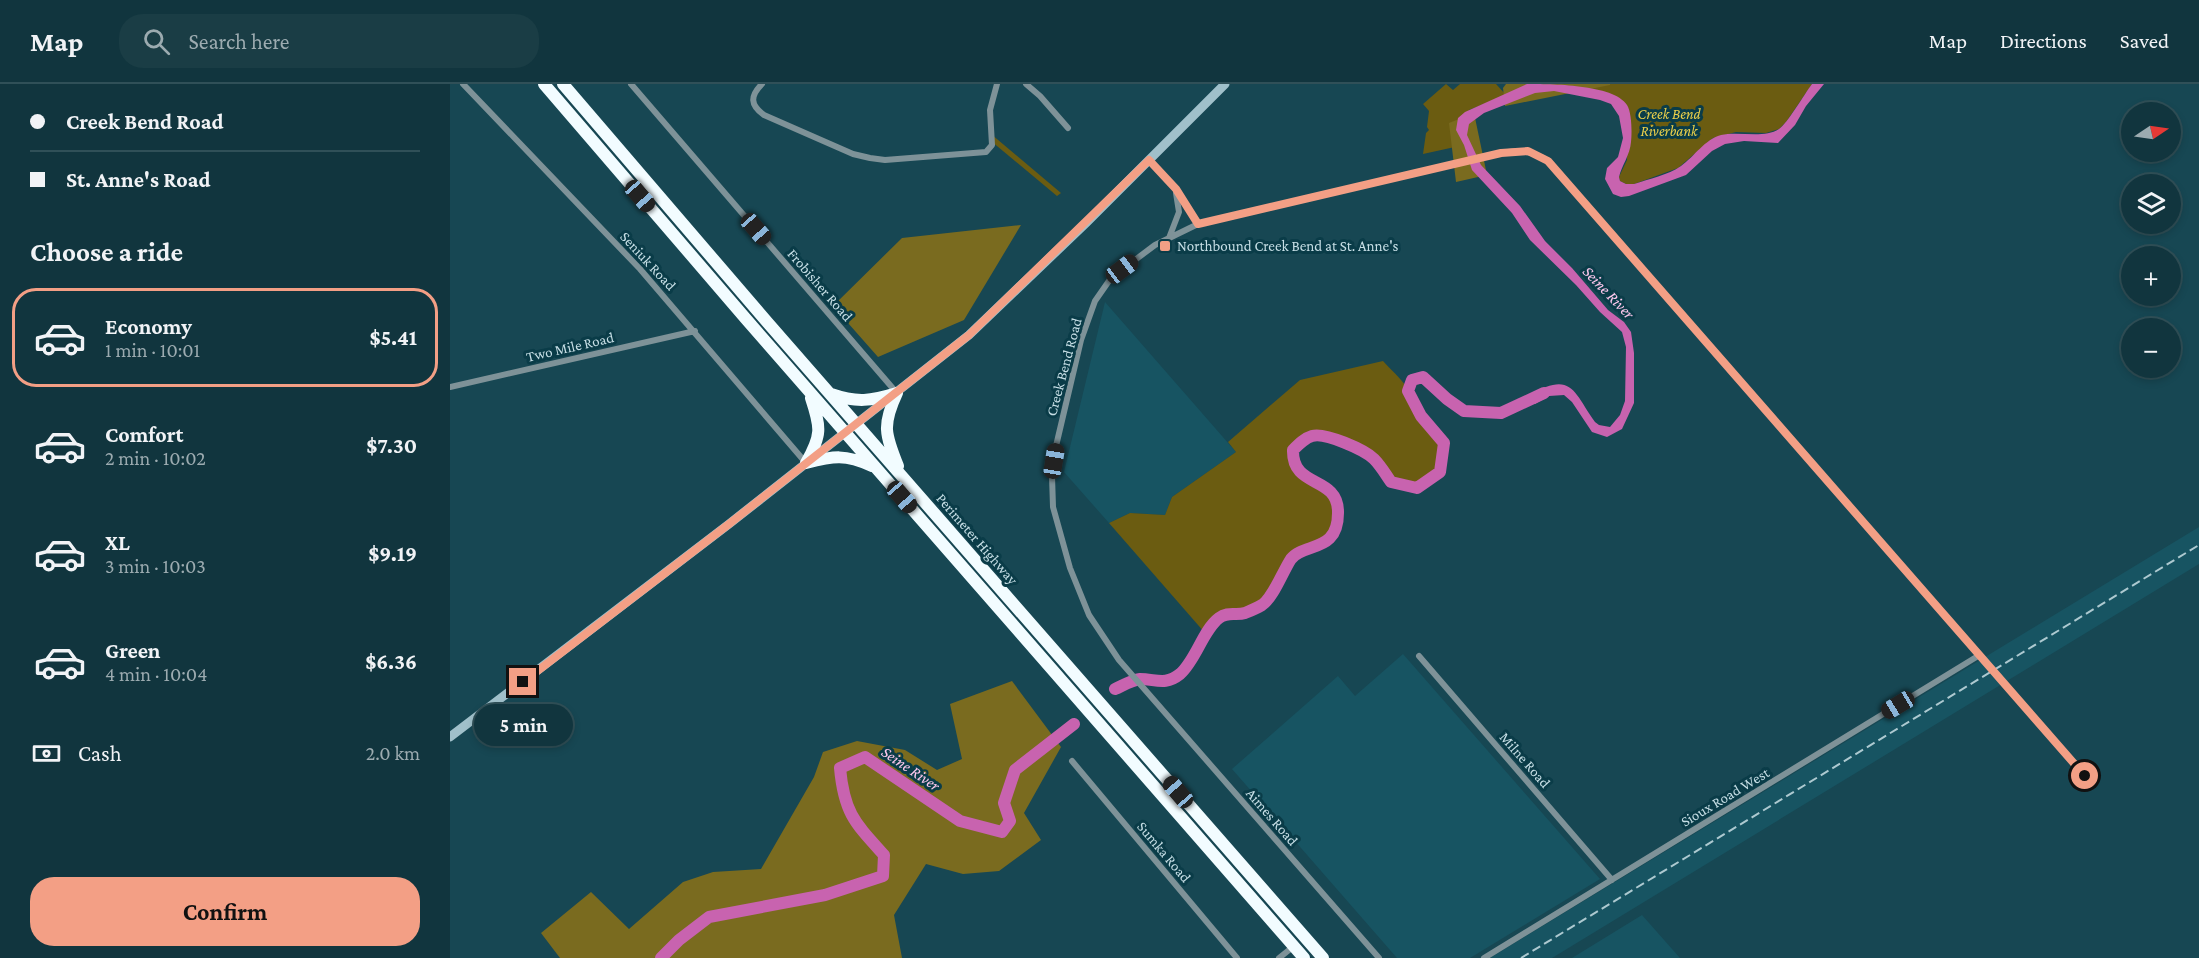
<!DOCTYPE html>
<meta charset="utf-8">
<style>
:root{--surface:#11353e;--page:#1a3d45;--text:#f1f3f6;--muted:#9cabb0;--line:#305058;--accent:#f39f85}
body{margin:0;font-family:"Crimson Pro",serif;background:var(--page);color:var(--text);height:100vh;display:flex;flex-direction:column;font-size:22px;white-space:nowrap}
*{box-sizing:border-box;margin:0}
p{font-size:20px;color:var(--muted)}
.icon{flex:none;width:33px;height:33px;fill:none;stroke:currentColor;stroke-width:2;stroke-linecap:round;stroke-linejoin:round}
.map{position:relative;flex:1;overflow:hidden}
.details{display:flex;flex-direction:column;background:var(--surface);width:450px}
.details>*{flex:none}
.top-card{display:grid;align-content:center;height:132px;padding:0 30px;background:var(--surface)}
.needle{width:39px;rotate:77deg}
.controls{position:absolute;left:1671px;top:18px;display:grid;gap:12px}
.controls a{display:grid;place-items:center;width:60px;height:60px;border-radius:50%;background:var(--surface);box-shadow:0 3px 9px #0003,0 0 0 2px var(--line);font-size:30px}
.end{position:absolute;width:27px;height:27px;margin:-14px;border:8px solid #f39f85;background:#111;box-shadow:0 0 0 3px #111}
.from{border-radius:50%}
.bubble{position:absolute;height:42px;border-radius:21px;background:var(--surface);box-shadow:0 3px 9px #0003,0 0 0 2px var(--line);font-size:20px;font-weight:700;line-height:42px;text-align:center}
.car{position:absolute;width:18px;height:36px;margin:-18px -9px;border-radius:8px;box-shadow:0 0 4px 2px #0007;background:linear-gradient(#222 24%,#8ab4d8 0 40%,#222 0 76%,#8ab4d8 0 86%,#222 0)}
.top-card b{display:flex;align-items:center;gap:21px;height:57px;font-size:22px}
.top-card b+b{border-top:2px solid var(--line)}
.top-card i{width:15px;height:15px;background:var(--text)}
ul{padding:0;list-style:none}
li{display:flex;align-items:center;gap:18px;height:99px;margin:0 12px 9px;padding:0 18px;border:3px solid transparent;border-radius:24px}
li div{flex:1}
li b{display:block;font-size:22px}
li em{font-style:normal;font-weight:700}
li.on{border-color:var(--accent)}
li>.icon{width:54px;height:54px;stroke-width:1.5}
h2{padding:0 30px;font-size:27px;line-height:72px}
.pay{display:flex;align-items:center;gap:15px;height:66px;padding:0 30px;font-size:22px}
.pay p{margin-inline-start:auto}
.cta{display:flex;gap:12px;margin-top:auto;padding:12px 30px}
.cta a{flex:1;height:69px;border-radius:24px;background:var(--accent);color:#111;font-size:24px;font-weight:700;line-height:69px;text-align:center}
header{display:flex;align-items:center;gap:36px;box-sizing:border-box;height:84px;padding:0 30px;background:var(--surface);border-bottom:2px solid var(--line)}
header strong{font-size:28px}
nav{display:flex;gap:33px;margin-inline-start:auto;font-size:21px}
.search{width:420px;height:54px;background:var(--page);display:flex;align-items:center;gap:15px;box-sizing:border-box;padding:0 21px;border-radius:24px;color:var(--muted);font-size:22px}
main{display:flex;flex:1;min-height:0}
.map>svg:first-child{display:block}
</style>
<header>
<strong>Map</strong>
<div class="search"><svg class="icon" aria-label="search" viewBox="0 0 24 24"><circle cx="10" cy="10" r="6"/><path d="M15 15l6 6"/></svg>Search here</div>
<nav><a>Map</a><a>Directions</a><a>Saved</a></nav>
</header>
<main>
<section class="details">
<div class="top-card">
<b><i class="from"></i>Creek Bend Road</b>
<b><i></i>St. Anne's Road</b>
</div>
<h2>Choose a ride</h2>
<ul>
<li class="on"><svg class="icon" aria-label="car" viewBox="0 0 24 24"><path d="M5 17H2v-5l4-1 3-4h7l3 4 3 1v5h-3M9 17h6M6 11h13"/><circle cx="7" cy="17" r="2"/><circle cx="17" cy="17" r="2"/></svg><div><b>Economy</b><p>1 min · 10:01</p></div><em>$5.41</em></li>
<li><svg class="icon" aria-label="car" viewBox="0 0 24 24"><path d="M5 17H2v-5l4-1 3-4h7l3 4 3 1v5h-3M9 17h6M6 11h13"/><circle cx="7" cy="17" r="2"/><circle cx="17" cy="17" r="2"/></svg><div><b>Comfort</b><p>2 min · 10:02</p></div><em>$7.30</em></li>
<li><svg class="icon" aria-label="car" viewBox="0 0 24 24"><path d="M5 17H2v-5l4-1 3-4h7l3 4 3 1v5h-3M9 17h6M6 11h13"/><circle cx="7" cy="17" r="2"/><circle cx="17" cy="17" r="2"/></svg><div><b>XL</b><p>3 min · 10:03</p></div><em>$9.19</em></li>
<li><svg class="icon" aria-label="car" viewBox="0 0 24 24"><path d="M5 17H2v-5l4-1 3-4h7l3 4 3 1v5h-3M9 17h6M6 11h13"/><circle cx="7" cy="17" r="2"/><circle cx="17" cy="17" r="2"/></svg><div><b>Green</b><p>4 min · 10:04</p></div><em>$6.36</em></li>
</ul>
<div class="pay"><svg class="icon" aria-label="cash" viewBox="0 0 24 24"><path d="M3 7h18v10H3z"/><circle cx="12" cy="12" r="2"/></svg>Cash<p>2.0 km</p></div>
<div class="cta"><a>Confirm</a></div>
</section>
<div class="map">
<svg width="1749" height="874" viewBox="0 0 1749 874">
<rect width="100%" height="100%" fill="#174753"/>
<!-- built -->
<path fill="#175462" d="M 655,218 L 786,368 L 722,413 L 715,431 L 680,429 L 659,439 L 614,388 Z
M 1749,443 L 1749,480 L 1102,874 L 1040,874 Z
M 953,570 L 1150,795 L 1020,874 L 947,874 L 782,685 L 888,592 L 905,612 Z
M 1192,831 L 1230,874 L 1122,874 Z"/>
<!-- green -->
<path fill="#6b5c11" d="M 996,0 L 1003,6 L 1010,0 L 1046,0 L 1056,11 L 1019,26 L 1014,61 L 973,70 L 976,49 L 979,46 L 977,43 L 979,27 L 973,20 Z
M 1115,0 L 1362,0 L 1336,38 L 1329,45 L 1316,49 L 1286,48 L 1263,54 L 1228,84 L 1184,100 L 1176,100 L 1170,97 L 1169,93 L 1177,76 L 1178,25 Z
M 541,50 L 611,109 L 607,112 L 541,57 Z
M 933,277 C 940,285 951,294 957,304 C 961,311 961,318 966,325 C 986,350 1007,355 984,391 C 978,401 973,407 959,406 C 945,403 938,389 929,379 C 920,370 878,351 866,353 C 860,353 854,357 849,359 L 842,375 C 852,393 870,399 885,412 C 890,428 889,454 872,462 C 860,467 848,469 839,479 C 828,492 826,511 811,521 C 787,535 770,509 755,549 L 659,439 L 680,429 L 715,431 L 722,413 L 786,368 L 778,358 L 850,296 Z"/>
<!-- forest -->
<path fill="#7a6b1f" d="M 1056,0 L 1160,0 L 1160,1 L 1055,22 L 1053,4 Z
M 1024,29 L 1037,91 L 1006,98 L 999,39 Z
M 571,141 L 514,236 L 428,273 L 383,222 L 452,154 Z
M 562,597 L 611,663 L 574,729 L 591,756 L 549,787 L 513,790 L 476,780 L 444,831 L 452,874 L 110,874 L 91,849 L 141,808 L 179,845 L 233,798 L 263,788 L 311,785 L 364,693 L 373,668 L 407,657 L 455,666 L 487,686 L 512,675 L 500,620 Z"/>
<!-- water -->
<path fill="#c863af" d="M 1077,0 C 1099,0 1164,0 1177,21 C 1182,29 1182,49 1181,58 C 1180,71 1172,81 1169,93 L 1170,97 L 1176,100 L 1184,100 C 1199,95 1218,91 1231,82 C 1245,72 1254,56 1271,51 C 1289,47 1314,55 1329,45 C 1337,40 1355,9 1362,0 L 1374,0 L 1356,22 L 1345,41 L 1328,59 L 1294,57 L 1275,60 L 1262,67 L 1236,91 L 1179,112 L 1171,113 L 1163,110 L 1155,95 L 1157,84 L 1168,73 L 1173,54 L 1169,32 L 1161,20 L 1150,16 L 1104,7 L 1085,9 L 1034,29 L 1019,40 L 1017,51 L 1031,81 L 1070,122 L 1095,157 L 1122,184 L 1158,226 L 1174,238 L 1181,248 L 1184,269 L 1184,319 L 1172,345 L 1157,353 L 1142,348 L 1122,318 L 1114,311 L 1099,312 L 1085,320 L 1078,312 C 1122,286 1123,307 1145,338 L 1149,341 L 1160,343 L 1170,331 L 1175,317 L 1176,263 L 1172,248 L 1150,228 L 1126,201 L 1080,156 L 1062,129 L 1022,86 L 1014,61 L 1006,46 L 1008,34 L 1015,28 Z"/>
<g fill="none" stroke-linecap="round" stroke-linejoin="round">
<!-- river -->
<path stroke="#c863af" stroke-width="12" d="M 665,605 C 672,602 682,596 690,595 C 706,595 715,602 730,590 C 746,576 753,546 769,534 C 778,527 786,532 795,529 C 800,527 807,524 812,521 C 823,514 833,487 841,475 C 854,458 889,470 888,427 C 887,391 842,405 843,366 C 849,360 855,354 862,352 C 875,348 915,366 924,375 C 931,382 936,391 941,398 L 967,404 L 990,388 L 994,359 L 971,332 L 958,307 L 962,296 L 973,293 L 997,315 L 1014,327 L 1051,329 L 1094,309
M 211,874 L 229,856 L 259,833 L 375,811 L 433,792 L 434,771 C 405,739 394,729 390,684 L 415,673 L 510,737 L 552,748 L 560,737 L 554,719 L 565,686 L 624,640"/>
<!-- street -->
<path stroke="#7e9298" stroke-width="6" d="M 13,0 L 190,185 L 356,379
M 181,0 L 446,308
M 312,0 C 300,12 300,21 314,31 L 403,70 L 420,74 L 435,76 L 536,68 L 542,61 L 540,26 L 547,0
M 576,0 L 590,12 L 618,44
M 699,76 L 726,105 L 748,140
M 719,154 L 729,128 L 726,109
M 0,303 L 245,247
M 969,572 L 1162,796
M 622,677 L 787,874
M 829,874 L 844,862
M 929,874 L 669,576 L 639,531 L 620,484 L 603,423 L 602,392 L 606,362 L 631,256 L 645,217 L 661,194 L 705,161 L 748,140 L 1037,72 C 1060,67 1077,63 1098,77 L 1635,692
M 1034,874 L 1528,572"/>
<!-- secondary -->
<path stroke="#a0c0ca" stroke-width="9" d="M 0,653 L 279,440 L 519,251 L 636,139 L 775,0"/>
<!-- highway -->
<path stroke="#f2fcff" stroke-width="12" d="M 94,0 L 296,235 L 854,874
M 113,0 L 318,239 L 873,874
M 447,309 C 432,341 435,350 448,382
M 381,310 C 407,319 421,317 447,309
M 356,379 C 372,351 371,344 361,314
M 356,379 C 384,372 395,370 422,382"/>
<!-- rail -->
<path stroke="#adc9d0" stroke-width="2" stroke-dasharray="9 4.5" stroke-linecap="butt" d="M 1071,874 L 1749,461"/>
</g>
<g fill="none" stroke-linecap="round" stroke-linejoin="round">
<!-- route -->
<path stroke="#f39f85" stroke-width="8" d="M 73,598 L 279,440 L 519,251 L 699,76 L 726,105 L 748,140 L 1051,69 L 1078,67 L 1098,77 L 1635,692"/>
</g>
<!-- markers -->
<rect fill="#f39f85" stroke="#0a3c48" stroke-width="2" x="709" y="156" width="12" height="12" rx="3"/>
<g text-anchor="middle" stroke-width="6" stroke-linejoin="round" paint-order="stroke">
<!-- park labels -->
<g font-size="15" font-style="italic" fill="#eacf4a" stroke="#0a3c48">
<text x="1219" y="35">Creek Bend<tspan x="1219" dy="17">Riverbank</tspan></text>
</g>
<!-- poi labels -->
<g font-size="15" fill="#c6dee5" stroke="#0a3c48" text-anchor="start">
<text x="727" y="167">Northbound Creek Bend at St. Anne's</text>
</g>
<!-- street labels -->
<g font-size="15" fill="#c6dee5" stroke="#0a3c48">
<text transform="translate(198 177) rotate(47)" y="5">Seniuk Road</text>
<text transform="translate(370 201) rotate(49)" y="5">Frobisher Road</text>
<text transform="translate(120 263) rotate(-13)" y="5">Two Mile Road</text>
<text transform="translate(614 283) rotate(-75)" y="5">Creek Bend Road</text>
<text transform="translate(527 455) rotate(49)" y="5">Perimeter Highway</text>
<text transform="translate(1075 676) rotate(49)" y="5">Milne Road</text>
<text transform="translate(1275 713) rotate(-31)" y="5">Sioux Road West</text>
<text transform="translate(822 733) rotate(49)" y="5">Aimes Road</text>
<text transform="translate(714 768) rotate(50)" y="5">Sumka Road</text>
</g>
<!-- water labels -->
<g font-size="16" font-style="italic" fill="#fec9ee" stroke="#0a3c48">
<text transform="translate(1159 208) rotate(46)" y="6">Seine River</text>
<text transform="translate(461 684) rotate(34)" y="6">Seine River</text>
</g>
</g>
</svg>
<div class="controls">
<a><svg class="needle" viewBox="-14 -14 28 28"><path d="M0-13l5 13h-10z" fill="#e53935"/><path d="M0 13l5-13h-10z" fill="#9cabb0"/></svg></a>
<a><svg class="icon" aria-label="layers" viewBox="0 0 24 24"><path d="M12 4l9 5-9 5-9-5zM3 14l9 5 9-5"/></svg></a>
<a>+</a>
<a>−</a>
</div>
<i class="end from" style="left:1635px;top:692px"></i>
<i class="end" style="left:73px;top:598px"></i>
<div class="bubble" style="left:24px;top:620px;width:99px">5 min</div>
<i class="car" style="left:190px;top:112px;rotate:139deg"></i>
<i class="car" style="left:306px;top:145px;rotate:139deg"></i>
<i class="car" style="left:672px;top:185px;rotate:53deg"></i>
<i class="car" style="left:604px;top:377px;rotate:9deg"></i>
<i class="car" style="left:452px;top:413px;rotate:139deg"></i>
<i class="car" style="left:1448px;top:621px;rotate:239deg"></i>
<i class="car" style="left:728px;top:708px;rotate:319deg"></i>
</div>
</main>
